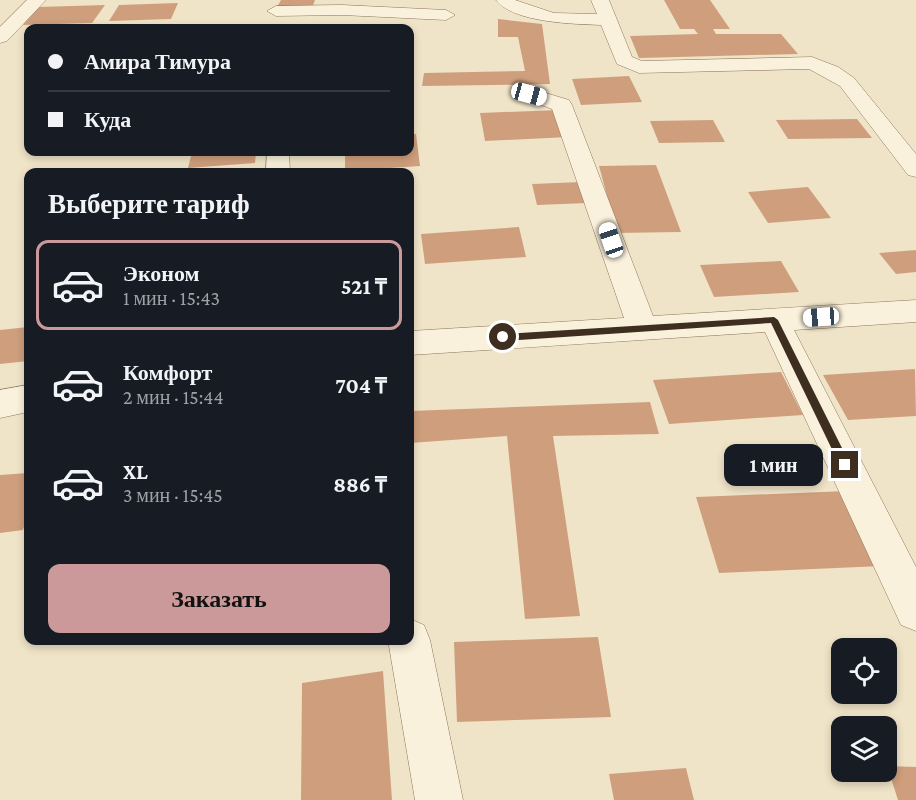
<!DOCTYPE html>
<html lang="ru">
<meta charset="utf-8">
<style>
:root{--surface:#171b24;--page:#20242c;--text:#f1f3f6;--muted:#9ea1a6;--line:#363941;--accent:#cc999b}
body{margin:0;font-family:"Crimson Pro",serif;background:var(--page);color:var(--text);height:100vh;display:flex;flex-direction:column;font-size:22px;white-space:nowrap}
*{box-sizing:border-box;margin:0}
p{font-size:20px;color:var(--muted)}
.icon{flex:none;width:33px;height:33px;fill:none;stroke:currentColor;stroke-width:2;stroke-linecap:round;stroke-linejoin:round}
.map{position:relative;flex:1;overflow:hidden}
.details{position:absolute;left:24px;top:168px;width:390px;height:477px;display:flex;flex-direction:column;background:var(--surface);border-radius:12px;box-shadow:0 3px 9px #0003}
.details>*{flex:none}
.hud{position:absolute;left:24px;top:24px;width:390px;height:132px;border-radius:12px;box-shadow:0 3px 9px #0003;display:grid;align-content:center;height:132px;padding:0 24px;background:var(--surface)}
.buttons{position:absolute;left:831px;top:638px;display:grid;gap:12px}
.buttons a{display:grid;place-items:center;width:66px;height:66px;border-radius:12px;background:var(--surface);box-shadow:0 3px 9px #0003;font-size:30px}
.end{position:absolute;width:27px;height:27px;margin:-14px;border:8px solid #3d2e20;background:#fff;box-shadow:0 0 0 3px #fff}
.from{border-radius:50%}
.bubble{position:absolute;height:42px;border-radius:12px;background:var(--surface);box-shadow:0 3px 9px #0003;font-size:20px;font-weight:700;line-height:42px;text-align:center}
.car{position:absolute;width:18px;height:36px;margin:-18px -9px;border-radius:8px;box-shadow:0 0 4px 2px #0007;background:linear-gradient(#fff 24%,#345 0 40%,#fff 0 76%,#345 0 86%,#fff 0)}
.hud b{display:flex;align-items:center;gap:21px;height:57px;font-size:22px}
.hud b+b{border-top:2px solid var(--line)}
.hud i{width:15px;height:15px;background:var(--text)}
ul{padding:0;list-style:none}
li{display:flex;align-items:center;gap:18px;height:90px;margin:0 12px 9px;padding:0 12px;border:3px solid transparent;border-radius:12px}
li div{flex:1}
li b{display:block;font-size:22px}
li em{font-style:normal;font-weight:700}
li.selected{border-color:var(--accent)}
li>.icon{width:54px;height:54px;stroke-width:1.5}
h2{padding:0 24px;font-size:27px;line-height:72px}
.cta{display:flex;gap:12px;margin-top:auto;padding:12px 24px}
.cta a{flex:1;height:69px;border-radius:12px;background:var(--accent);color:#111;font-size:24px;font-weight:700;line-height:69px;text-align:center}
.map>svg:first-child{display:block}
</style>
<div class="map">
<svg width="916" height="800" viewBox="0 0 916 800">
<rect width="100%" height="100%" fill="#f0e4c8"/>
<!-- building -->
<path fill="#cf9f7d" d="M 281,0 L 315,0 L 312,8 L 277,7 Z
M 664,0 L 710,0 L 730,29 L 713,29 L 716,34 L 781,34 L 798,54 L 639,58 L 630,36 L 698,34 L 694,29 L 680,29 Z
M 178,3 L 171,19 L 109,21 L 119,5 Z
M 105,5 L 92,23 L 23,25 L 38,7 Z
M 498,19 L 542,24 L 550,84 L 422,86 L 424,73 L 525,71 L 518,37 L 498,37 Z
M 629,76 L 642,102 L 581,105 L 572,79 Z
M 558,110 L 568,137 L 485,141 L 480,113 Z
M 857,119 L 872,138 L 788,139 L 776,120 Z
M 713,120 L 725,142 L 659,143 L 650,121 Z
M 410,134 L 416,134 L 420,166 L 345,171 L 345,152 L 410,152 Z
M 192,152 L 256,152 L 255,163 L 188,168 Z
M 656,165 L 681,232 L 617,233 L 599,166 Z
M 581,182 L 588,203 L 537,205 L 532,184 Z
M 808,187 L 831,218 L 768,223 L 748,192 Z
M 519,227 L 526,257 L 425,264 L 421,234 Z
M 916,250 L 916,272 L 896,274 L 879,253 Z
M 781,261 L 799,292 L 714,297 L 700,265 Z
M 28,327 L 28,361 L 0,364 L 0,330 Z
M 915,369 L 916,416 L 848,420 L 823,375 Z
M 781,372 L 803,415 L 669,424 L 653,380 Z
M 650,402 L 659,434 L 553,436 L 580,616 L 525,619 L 507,436 L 410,443 L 410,411 Z
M 28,473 L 28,513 L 23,530 L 0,533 L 0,475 Z
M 847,491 L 882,566 L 719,573 L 696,497 Z
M 598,637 L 611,717 L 457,722 L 454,642 Z
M 383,671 L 392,800 L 301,800 L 302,683 Z
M 887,766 L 916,767 L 916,800 L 898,800 Z
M 686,768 L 694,800 L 614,800 L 609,774 Z"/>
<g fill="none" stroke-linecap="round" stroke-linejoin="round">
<defs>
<path id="minor" d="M 27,0 L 46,0 L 7,41 L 0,43 L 0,27 Z
M 496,0 L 515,0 L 554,13 L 597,14 L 591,0 L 609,0 L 632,57 L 642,61 L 812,57 L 838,67 L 854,78 L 916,154 L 916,177 L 908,175 L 840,86 L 809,69 L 639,73 L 617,64 L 601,25 C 575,24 513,23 496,0 Z
M 342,5 L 446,10 L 455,15 L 446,20 L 342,15 L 276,16 L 267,11 L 276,6 Z
M 529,88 L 569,100 L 572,105 L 653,316 L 916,300 L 916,322 L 794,330 L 916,567 L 916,631 L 901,625 L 765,332 L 410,355 L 410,331 L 624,318 L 552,109 L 522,98 L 519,94 L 522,90 Z
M 267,152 L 289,152 L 290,172 L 266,172 Z
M 28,385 L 28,412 L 0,418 L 0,390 Z
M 410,619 L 424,625 L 430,640 L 463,800 L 415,800 L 388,640 L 410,640 Z"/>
</defs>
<!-- minor casing -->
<use href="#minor" stroke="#8d765c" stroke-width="1"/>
<!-- minor -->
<use href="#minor" fill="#faf1dc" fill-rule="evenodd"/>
</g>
<!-- route -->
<path fill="#3d2e20" d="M 774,317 L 778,320 L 849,462 L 849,468 L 841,468 L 771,323 L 503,341 L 498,337 L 503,334 Z"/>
</svg>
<div class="buttons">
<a><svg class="icon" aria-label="locate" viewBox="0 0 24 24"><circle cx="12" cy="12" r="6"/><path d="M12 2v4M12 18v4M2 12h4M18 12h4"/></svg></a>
<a><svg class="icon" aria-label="layers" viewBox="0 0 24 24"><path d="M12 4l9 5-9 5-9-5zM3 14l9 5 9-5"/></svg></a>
</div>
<i class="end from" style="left:503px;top:337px"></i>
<i class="end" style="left:845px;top:465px"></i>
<div class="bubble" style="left:724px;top:444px;width:99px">1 мин</div>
<i class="car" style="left:529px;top:94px;rotate:105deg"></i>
<i class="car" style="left:611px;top:240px;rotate:341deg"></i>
<i class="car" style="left:821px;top:317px;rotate:266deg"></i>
<div class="hud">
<b><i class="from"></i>Амира Тимура</b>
<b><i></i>Куда</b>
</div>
<section class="details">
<h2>Выберите тариф</h2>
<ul>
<li class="selected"><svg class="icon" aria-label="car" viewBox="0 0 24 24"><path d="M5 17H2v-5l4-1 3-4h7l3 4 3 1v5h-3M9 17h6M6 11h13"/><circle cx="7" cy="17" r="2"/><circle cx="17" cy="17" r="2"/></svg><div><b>Эконом</b><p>1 мин · 15:43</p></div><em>521 ₸</em></li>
<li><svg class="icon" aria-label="car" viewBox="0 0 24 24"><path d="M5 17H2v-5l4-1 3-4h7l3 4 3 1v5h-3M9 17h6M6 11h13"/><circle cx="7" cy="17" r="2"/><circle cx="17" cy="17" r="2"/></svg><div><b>Комфорт</b><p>2 мин · 15:44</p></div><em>704 ₸</em></li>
<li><svg class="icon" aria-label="car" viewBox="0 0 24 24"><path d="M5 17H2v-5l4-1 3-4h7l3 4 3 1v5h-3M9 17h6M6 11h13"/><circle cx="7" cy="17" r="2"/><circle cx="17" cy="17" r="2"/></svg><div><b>XL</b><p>3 мин · 15:45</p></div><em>886 ₸</em></li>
</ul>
<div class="cta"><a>Заказать</a></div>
</section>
</div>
